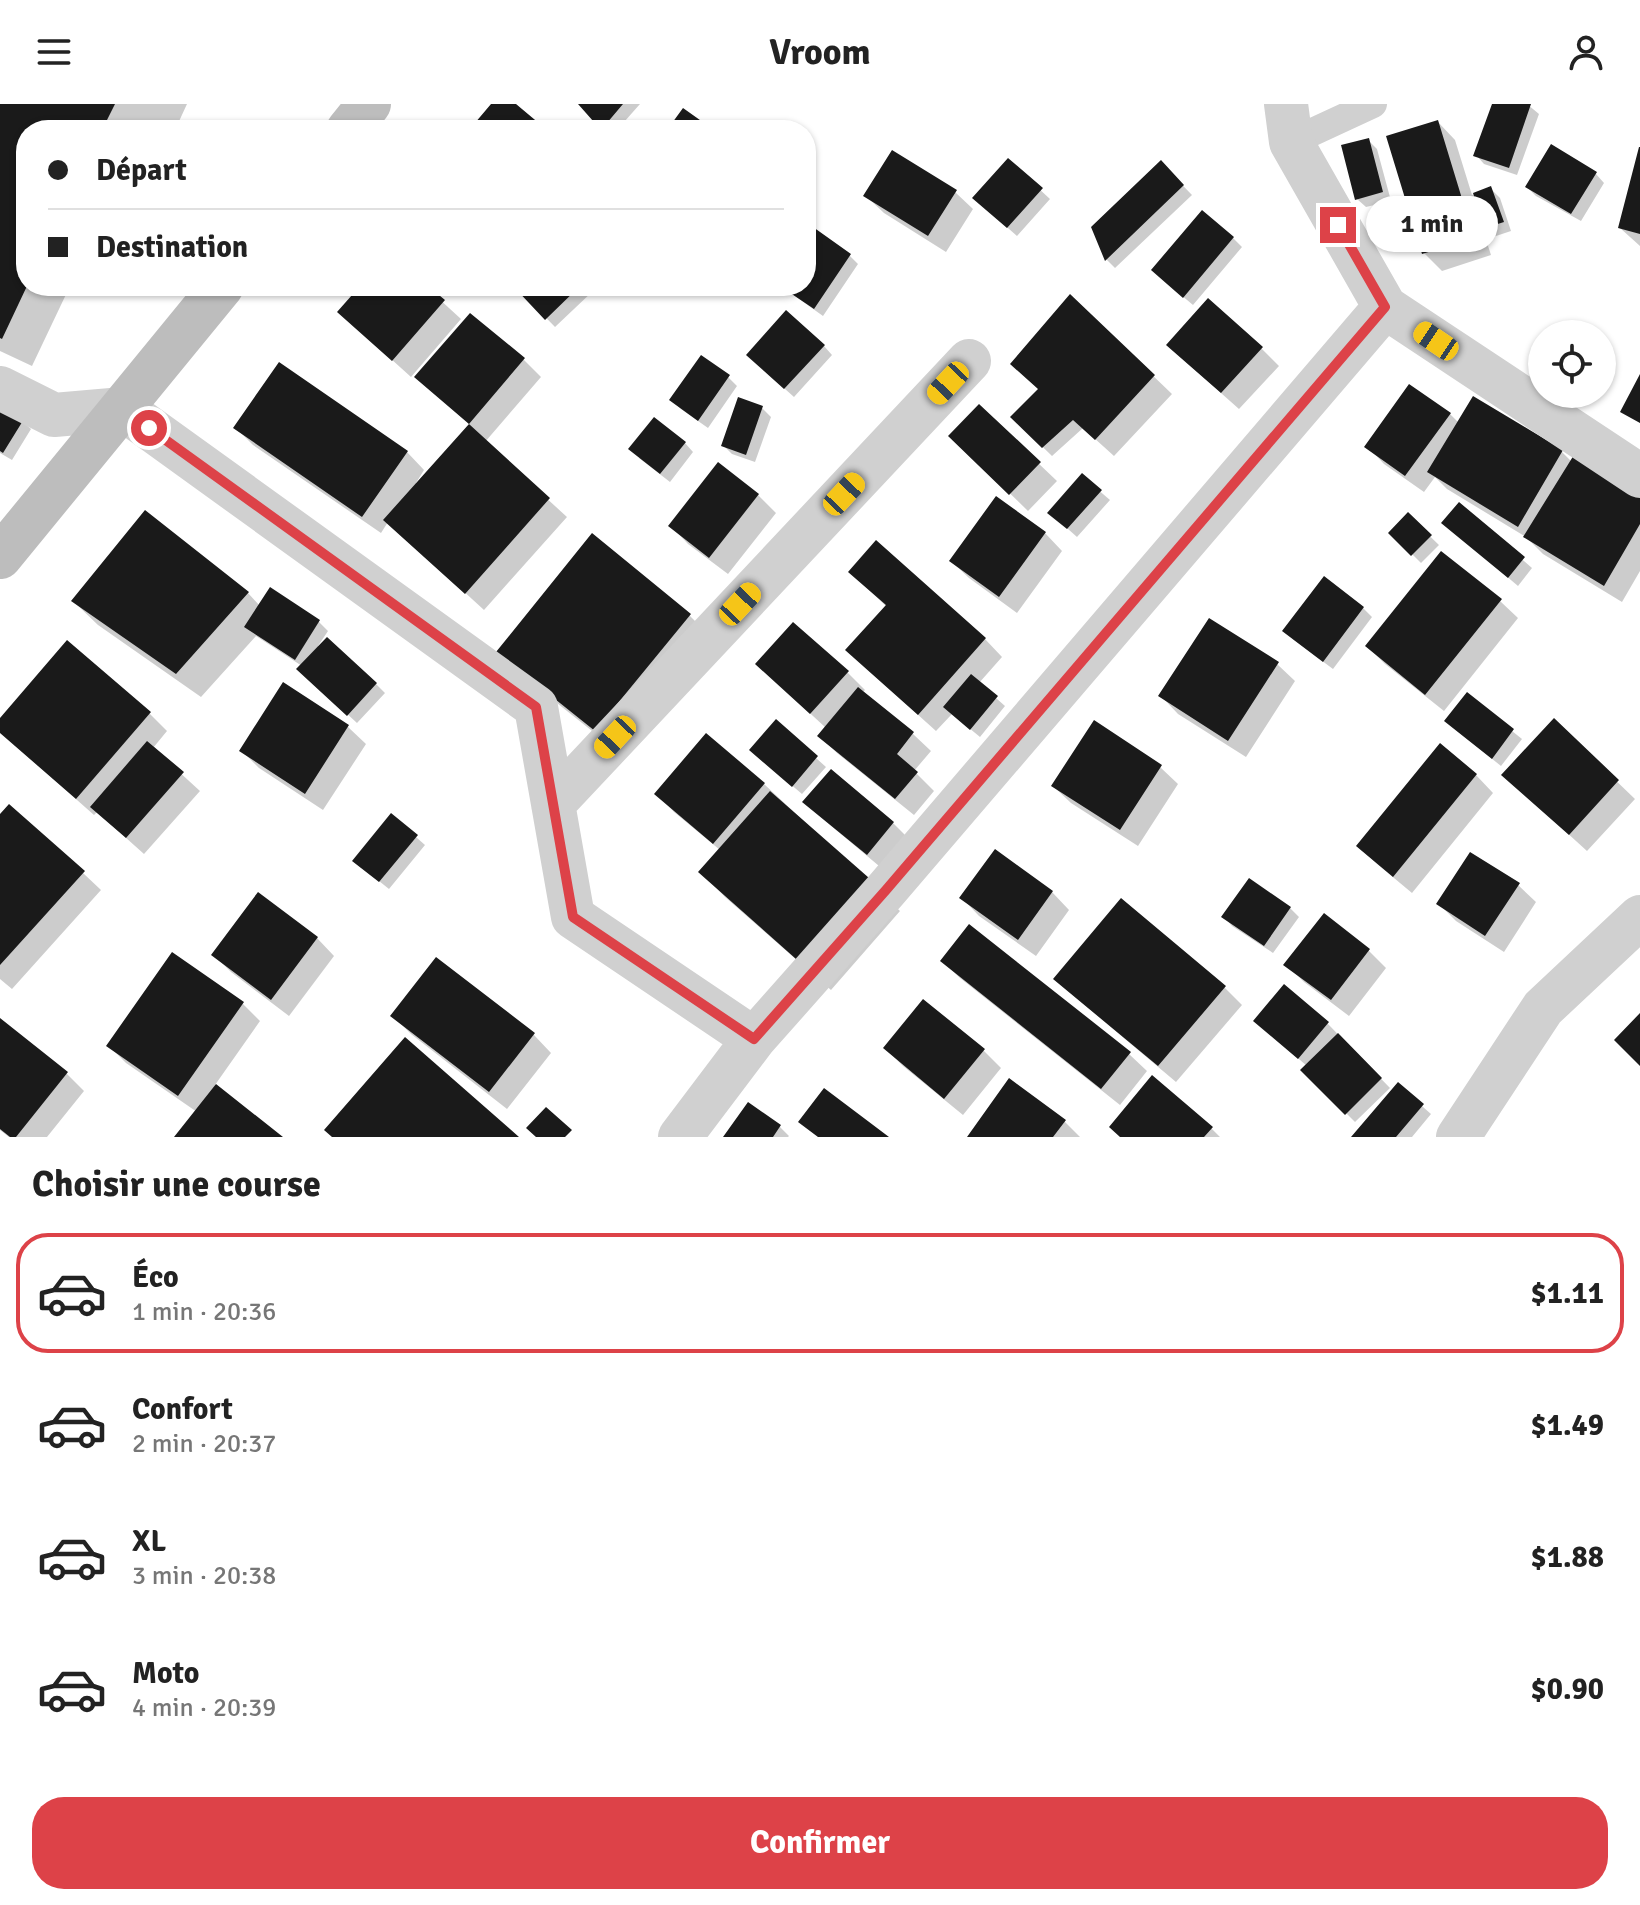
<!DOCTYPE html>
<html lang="fr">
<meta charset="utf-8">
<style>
:root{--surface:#fff;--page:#f6f6f6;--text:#222;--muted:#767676;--line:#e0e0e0;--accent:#dd4248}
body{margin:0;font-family:Signika,sans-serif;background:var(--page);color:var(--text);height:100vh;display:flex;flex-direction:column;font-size:30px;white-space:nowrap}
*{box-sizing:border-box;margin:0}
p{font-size:26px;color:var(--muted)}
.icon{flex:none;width:44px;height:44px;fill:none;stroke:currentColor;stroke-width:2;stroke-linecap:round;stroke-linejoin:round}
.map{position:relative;height:1033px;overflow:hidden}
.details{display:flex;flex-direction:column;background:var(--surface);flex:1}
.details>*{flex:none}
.top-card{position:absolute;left:16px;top:16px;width:800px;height:176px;border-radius:32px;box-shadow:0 2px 6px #0004;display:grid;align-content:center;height:176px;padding:0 32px;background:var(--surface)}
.fabs{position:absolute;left:1528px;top:216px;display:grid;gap:16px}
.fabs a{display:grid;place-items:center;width:88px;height:88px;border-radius:50%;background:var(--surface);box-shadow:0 2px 6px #0004;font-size:40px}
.end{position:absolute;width:36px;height:36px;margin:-18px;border:10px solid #dd4248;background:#fff;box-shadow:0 0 0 4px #fff}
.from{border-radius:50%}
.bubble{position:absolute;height:56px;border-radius:28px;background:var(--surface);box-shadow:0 2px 6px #0004;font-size:26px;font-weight:700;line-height:56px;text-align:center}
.car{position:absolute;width:24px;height:48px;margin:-24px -12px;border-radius:10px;box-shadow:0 0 6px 2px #0007;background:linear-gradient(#f5c518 24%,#345 0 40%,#f5c518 0 76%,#345 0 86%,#f5c518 0)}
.top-card b{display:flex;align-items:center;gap:28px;height:76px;font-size:30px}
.top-card b+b{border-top:2px solid var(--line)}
.top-card i{width:20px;height:20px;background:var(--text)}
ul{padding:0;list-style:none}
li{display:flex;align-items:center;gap:24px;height:120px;margin:0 16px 12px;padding:0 16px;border:4px solid transparent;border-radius:32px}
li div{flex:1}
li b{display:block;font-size:30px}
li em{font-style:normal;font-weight:700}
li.active{border-color:var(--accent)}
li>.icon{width:72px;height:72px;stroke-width:1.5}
h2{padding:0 32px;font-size:36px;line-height:96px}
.cta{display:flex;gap:16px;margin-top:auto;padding:16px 32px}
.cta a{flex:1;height:92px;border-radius:32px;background:var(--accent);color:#fff;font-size:32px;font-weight:700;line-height:92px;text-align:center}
header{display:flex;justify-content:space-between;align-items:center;height:104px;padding:0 32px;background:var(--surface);font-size:36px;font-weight:700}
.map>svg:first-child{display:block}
</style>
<header><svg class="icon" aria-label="menu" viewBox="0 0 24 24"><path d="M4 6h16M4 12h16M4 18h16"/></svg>Vroom<svg class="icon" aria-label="person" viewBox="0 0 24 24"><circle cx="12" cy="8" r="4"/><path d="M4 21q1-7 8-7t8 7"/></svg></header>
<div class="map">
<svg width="1640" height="1033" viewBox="0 0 1640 1033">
<rect width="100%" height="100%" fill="#fff"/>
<!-- shadow -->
<path fill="#0003" d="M 0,0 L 187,0 L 175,26 L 167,26 L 149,18 L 145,26 L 26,26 L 26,182 L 70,182 L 32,262 L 0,247 Z
M 581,0 L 640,0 L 617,26 L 604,26 Z
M 1494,0 L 1527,0 L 1539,10 L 1517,71 L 1484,60 L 1476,51 Z
M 1438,18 L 1455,36 L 1472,91 L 1491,85 L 1500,94 L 1511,127 L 1496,132 L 1487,123 L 1480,104 L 1476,105 L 1491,151 L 1442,167 L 1424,149 Z
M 1368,36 L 1377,45 L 1391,97 L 1366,103 L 1357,95 Z
M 1640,50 L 1640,142 L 1620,124 Z
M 1009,57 L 1050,95 L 1017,132 L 984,103 Z
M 1161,59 L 1192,91 L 1115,164 L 1107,156 L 1094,123 Z
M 1596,70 L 1604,79 L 1581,117 L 1536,92 L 1527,83 Z
M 955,88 L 973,105 L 946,148 L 884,109 L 866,92 Z
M 1233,134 L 1242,143 L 1193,201 L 1162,175 Z
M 806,136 L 849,151 L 858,160 L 823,212 L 781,182 L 806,182 Z
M 362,182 L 425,182 L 461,215 L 411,273 L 339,208 Z
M 515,182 L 588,182 L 593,187 L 555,223 Z
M 1070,192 L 1172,290 L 1114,352 L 1083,324 L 1052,352 L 1012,313 L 1040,286 Z
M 470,212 L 524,256 L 541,273 L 485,338 L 567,413 L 484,506 L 388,418 L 381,429 L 253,341 L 236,324 L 407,348 L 424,366 L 416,379 L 418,380 L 470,321 L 417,273 Z
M 824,242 L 832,251 L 794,293 L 757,260 Z
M 1261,244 L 1279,262 L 1239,305 L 1186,258 Z
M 728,273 L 737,282 L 708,324 L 681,305 L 672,296 Z
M 0,303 L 22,317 L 31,325 L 12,356 L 0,349 Z
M 979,303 L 1057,377 L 1028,407 L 951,332 Z
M 762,304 L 771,313 L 755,358 L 732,350 L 723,341 Z
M 1450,310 L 1459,319 L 1562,348 L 1572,358 L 1640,388 L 1640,467 L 1622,498 L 1543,450 L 1526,433 L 1447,385 L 1435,373 L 1424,388 L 1384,360 L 1367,342 Z
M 685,339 L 693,348 L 670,378 L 639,354 Z
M 1082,372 L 1110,396 L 1077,433 L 1059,417 Z
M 758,391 L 776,409 L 728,470 L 688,440 L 671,422 Z
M 1459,401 L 1532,464 L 1518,482 L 1453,427 Z
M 1408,411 L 1439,441 L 1421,459 L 1391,429 Z
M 1045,429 L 1062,447 L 1017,509 L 969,474 L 951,457 Z
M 850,468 L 985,535 L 1002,553 L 979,579 L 1005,602 L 980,633 L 952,610 L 936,627 L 866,564 L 887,503 Z
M 270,486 L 319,518 L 328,527 L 318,542 L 376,580 L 385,589 L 357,619 L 308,574 L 302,562 L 256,532 L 201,593 L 98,521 L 73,497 L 248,489 L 260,502 Z
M 1500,497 L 1518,514 L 1444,607 L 1385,560 L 1367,542 Z
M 1363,504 L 1372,513 L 1333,565 L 1294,536 L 1285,527 Z
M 689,511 L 714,536 L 621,650 L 523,572 Z
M 67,539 L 150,610 L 167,627 L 153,644 L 200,687 L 144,750 L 97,708 L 94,711 L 0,628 L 0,618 Z
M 1277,560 L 1295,577 L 1246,653 L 1178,610 L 1161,592 Z
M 847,568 L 865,586 L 862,589 L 913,630 L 931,647 L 914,667 L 934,687 L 914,711 L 837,649 L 820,632 L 826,624 L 775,577 Z
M 283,581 L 348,623 L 366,640 L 323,706 L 259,664 L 242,647 Z
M 1467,591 L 1522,635 L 1501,662 L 1456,626 Z
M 1554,617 L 1635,695 L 1587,747 L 1522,688 Z
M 776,618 L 826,663 L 802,690 L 761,655 Z
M 707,632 L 764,680 L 900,807 L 831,886 L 725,793 L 701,768 L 720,746 L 674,708 L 657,690 Z
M 1160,663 L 1178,680 L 1138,742 L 1071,699 L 1053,682 Z
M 831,668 L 893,719 L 911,737 L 885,767 L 823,715 L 805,698 Z
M 1476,671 L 1493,689 L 1412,789 L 1376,759 L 1358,742 Z
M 391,711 L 425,741 L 389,785 L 364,765 Z
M 0,713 L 83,769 L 101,786 L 12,885 L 0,875 Z
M 1518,781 L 1536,798 L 1504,848 L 1456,817 L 1439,800 Z
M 1052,788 L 1069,806 L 1036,852 L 979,812 L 962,794 Z
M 1290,804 L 1299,813 L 1273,849 L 1232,822 L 1224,813 Z
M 1324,812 L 1369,847 L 1386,864 L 1349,912 L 1304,878 L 1286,860 Z
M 317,834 L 334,852 L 289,912 L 231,868 L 213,850 Z
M 436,856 L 534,931 L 551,949 L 507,1005 L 411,930 L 393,912 Z
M 942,857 L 1129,950 L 1147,967 L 1120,1001 L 960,874 Z
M 1056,875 L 1224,883 L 1242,901 L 1176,978 L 1074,892 Z
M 1285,883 L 1328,920 L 1390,984 L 1355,1018 L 1303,966 L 1307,962 L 1264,925 Z
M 923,898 L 984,947 L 1001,964 L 963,1011 L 903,962 L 885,944 Z
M 243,900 L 260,917 L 215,981 L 280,1033 L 177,1033 L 197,1008 L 126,959 L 108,941 Z
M 0,916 L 67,970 L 84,987 L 47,1033 L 9,1033 L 0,1026 Z
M 1398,981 L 1431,1010 L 1412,1033 L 1354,1033 Z
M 748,1000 L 780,1023 L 789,1032 L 788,1033 L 726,1033 Z
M 1064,1017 L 1080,1033 L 969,1033 Z
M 1211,1024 L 1220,1033 L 1121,1033 Z"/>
<!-- building -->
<path fill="#1a1a1a" d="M 0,0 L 115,0 L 102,26 L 26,26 L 27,182 L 2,235 L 0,234 Z
M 491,0 L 516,0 L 547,26 L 469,26 Z
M 578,0 L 623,0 L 601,26 Z
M 1492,0 L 1531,0 L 1509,64 L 1473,52 Z
M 683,4 L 714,26 L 667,26 Z
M 1438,16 L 1474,134 L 1422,150 L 1386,32 Z
M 1369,34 L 1383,88 L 1355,96 L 1341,41 Z
M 1551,40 L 1597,68 L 1571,110 L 1525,83 Z
M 1639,43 L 1640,43 L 1640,130 L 1618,124 Z
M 892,46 L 957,86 L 928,132 L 863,92 Z
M 1008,54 L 1043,84 L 1007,124 L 972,94 Z
M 1161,56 L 1184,81 L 1105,157 L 1091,123 Z
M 1491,82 L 1504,118 L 1485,124 L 1473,89 Z
M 1202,106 L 1234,133 L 1183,194 L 1151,166 Z
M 813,123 L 851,150 L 814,205 L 780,182 L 806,182 L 806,132 Z
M 360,182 L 428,182 L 445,196 L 392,257 L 337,208 Z
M 513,182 L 580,182 L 545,216 Z
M 1070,190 L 1155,271 L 1095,336 L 1073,316 L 1042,344 L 1010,313 L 1038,285 L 1010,260 Z
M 1208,194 L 1263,243 L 1221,289 L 1166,241 Z
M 786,206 L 825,241 L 784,285 L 746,251 Z
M 470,209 L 525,254 L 469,320 L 550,394 L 465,490 L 383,416 L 469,320 L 414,273 Z
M 701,251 L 730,271 L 698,317 L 669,296 Z
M 279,258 L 408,347 L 362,413 L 233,324 Z
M 1640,270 L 1640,319 L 1620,308 Z
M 1409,280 L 1451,309 L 1405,372 L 1364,343 Z
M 1473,292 L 1563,346 L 1518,423 L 1427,368 Z
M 738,293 L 763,302 L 746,351 L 721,342 Z
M 979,300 L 1041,358 L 1009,391 L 948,332 Z
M 0,301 L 24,315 L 3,349 L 0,347 Z
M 654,313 L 686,338 L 660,370 L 628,345 Z
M 1577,346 L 1640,386 L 1640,420 L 1604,482 L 1523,433 Z
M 718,358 L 759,390 L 709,454 L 668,422 Z
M 1082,369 L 1102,386 L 1067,425 L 1047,409 Z
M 996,392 L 1046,428 L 999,493 L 949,457 Z
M 1459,398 L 1525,453 L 1508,474 L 1441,419 Z
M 145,406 L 249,488 L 176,570 L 71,497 Z
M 1408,408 L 1432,431 L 1411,452 L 1388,429 Z
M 592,429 L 691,510 L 595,627 L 496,548 Z
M 876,436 L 986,534 L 918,611 L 845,546 L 886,501 L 848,468 Z
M 1441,447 L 1502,495 L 1425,591 L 1365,542 Z
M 1324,472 L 1364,503 L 1323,558 L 1282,527 Z
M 270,483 L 320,516 L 295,556 L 244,523 Z
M 1209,514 L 1279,558 L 1228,637 L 1158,592 Z
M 793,518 L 849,567 L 810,610 L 755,560 Z
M 327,533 L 377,579 L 347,612 L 296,565 Z
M 67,536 L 151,608 L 76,695 L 0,629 L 0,614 Z
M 971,570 L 998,592 L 970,626 L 943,603 Z
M 283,578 L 349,621 L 305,690 L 239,647 Z
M 858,583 L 914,628 L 897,650 L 918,668 L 895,695 L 817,632 Z
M 1467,588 L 1514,625 L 1492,655 L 1444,617 Z
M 1554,614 L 1619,676 L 1569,731 L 1501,671 Z
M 776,615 L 818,652 L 792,683 L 749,646 Z
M 1094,616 L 1162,661 L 1120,726 L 1051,682 Z
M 706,629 L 765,679 L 713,740 L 654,690 Z
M 147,637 L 184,668 L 126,734 L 90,703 Z
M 1440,639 L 1477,670 L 1393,773 L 1356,742 Z
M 831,665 L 894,718 L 867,751 L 802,698 Z
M 770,687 L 877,781 L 805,863 L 698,768 Z
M 9,700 L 85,767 L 0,861 L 0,710 Z
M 391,709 L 418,731 L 379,778 L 352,757 Z
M 995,745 L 1053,787 L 1018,836 L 959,794 Z
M 1470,748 L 1520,779 L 1485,832 L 1436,800 Z
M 1249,774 L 1291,803 L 1264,842 L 1221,813 Z
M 258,788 L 318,833 L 271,896 L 211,851 Z
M 1121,794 L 1226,882 L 1158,962 L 1053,875 Z
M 1324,809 L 1370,845 L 1331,896 L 1283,861 Z
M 969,820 L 1131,948 L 1101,985 L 940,857 Z
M 172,848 L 244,898 L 178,992 L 106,942 Z
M 436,853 L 535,929 L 489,988 L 390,912 Z
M 1284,880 L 1329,918 L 1298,955 L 1253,917 Z
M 923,895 L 985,945 L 944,995 L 883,944 Z
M 1640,909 L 1640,962 L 1614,936 Z
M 0,914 L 68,968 L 16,1033 L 10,1033 L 0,1025 Z
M 1338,929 L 1382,974 L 1345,1011 L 1300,966 Z
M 405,933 L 519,1033 L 332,1033 L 324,1026 Z
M 1152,971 L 1213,1023 L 1204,1033 L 1120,1033 L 1109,1023 Z
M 1009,974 L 1066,1016 L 1053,1033 L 967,1033 Z
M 1398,978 L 1424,1000 L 1396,1033 L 1351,1033 Z
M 216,980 L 283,1033 L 174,1033 Z
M 824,984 L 889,1033 L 818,1033 L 798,1018 Z
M 748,998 L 781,1021 L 773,1033 L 723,1033 Z
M 546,1003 L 572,1026 L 565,1033 L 536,1033 L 526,1024 Z"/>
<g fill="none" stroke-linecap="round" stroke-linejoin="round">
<!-- lane -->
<path stroke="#d0d0d0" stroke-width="28" d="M 1291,38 L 1373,0"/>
<!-- street -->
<path stroke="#d0d0d0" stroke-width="44" d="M 1286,0 L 1291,38 L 1385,203 L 1640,372
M 0,284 L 54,311 L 123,305 L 536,603 L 573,813 L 754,935 L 886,786 L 1385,203
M 553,700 L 969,257
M 680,1033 L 754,935
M 1458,1033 L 1543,904 L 1640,813"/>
<!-- secondary -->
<path stroke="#bdbdbd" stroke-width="44" d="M 348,26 L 369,0
M 0,453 L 222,182"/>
</g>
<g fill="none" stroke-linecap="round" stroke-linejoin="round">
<!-- route -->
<path stroke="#dd4248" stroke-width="10" d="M 149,324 L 536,603 L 573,813 L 754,935 L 886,786 L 1385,203 L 1338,121"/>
</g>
</svg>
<div class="fabs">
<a><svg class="icon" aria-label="locate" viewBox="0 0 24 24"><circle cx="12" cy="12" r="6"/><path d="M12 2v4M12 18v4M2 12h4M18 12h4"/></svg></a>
</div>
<i class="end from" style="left:149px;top:324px"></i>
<i class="end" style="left:1338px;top:121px"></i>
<div class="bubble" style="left:1366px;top:92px;width:132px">1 min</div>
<i class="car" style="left:1436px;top:237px;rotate:304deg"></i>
<i class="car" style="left:948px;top:279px;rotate:223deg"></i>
<i class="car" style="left:844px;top:390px;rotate:43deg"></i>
<i class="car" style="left:740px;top:500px;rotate:43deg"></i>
<i class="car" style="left:615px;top:633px;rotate:223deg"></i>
<div class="top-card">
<b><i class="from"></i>Départ</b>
<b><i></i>Destination</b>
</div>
</div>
<section class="details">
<h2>Choisir une course</h2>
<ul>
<li class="active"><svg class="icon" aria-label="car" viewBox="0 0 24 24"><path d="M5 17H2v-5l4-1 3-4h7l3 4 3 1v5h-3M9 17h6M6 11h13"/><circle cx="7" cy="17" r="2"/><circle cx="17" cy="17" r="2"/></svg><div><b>Éco</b><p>1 min · 20:36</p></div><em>$1.11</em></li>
<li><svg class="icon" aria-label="car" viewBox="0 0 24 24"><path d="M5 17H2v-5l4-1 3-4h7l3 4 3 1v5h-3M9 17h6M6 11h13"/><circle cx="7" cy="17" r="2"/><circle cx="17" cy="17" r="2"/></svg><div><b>Confort</b><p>2 min · 20:37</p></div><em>$1.49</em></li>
<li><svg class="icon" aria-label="car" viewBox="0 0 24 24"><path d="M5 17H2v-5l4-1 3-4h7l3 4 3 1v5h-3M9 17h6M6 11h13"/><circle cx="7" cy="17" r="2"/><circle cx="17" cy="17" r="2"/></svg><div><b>XL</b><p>3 min · 20:38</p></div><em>$1.88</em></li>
<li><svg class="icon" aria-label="car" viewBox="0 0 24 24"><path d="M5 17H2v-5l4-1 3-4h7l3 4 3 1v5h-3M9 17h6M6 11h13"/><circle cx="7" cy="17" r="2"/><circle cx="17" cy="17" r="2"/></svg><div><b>Moto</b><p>4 min · 20:39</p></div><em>$0.90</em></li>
</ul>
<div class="cta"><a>Confirmer</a></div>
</section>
